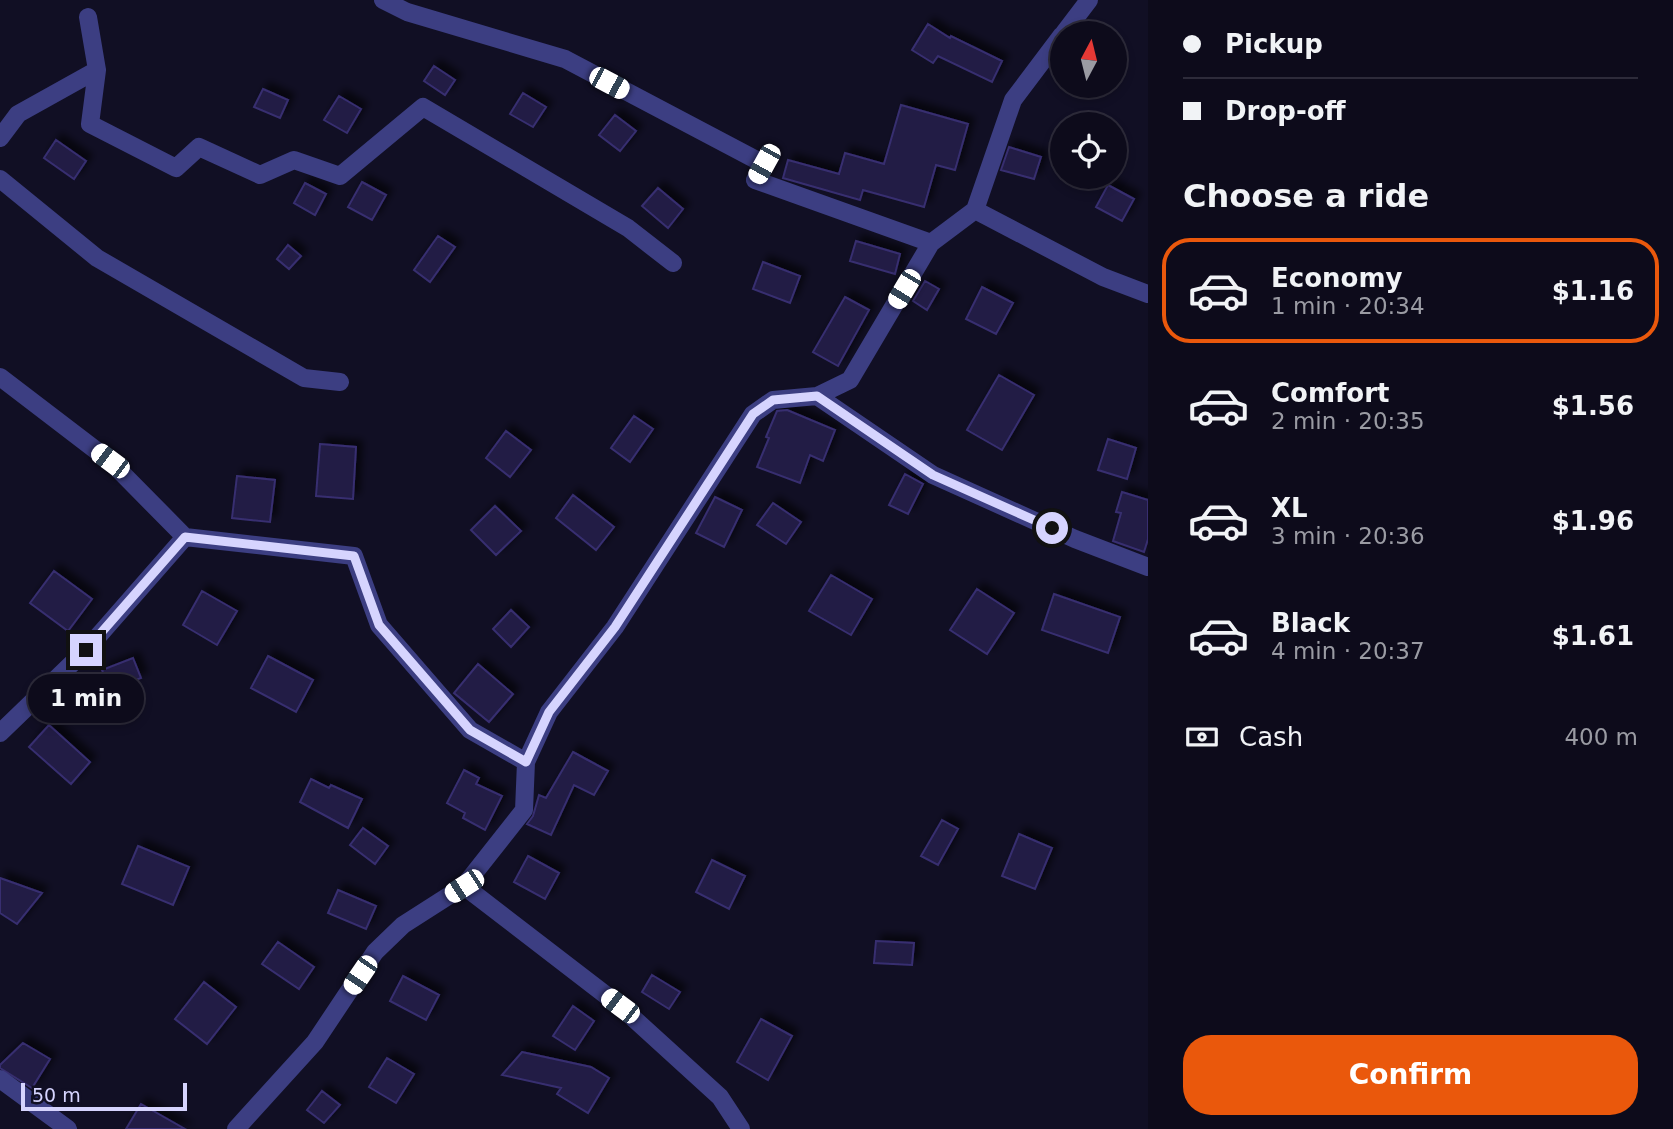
<!DOCTYPE html>
<meta charset="utf-8">
<style>
:root{--surface:#0d0b1b;--page:#1b1928;--text:#f1f3f6;--muted:#9a9ba3;--line:#2d2b3a;--accent:#ea580c}
body{margin:0;font-family:"DejaVu Sans",sans-serif;background:var(--page);color:var(--text);height:100vh;display:flex;flex-direction:column;font-size:26px;white-space:nowrap}
*{box-sizing:border-box;margin:0}
p{font-size:23px;color:var(--muted)}
.icon{flex:none;width:38px;height:38px;fill:none;stroke:currentColor;stroke-width:2;stroke-linecap:round;stroke-linejoin:round}
.map{position:relative;flex:1;overflow:hidden}
.details{display:flex;flex-direction:column;background:var(--surface);width:525px}
.details>*{flex:none}
.hud{display:grid;align-content:center;height:154px;padding:0 35px;background:var(--surface)}
.needle{width:46px;rotate:7deg}
.fabs{position:absolute;left:1050px;top:21px;display:grid;gap:14px}
.fabs a{display:grid;place-items:center;width:77px;height:77px;border-radius:50%;background:var(--surface);box-shadow:0 4px 10px #0003,0 0 0 2px var(--line);font-size:35px}
.scale{position:absolute;left:21px;bottom:18px;width:166px;box-sizing:border-box;padding-left:7px;border:4px solid #d6d4fe;border-top:0;font-size:19px;line-height:24px;white-space:nowrap;color:#d6d4fe;-webkit-text-stroke:5px #110f24;paint-order:stroke}
.end{position:absolute;width:32px;height:32px;margin:-16px;border:9px solid #d6d4fe;background:#111;box-shadow:0 0 0 4px #111}
.from{border-radius:50%}
.bubble{position:absolute;height:49px;border-radius:24px;background:var(--surface);box-shadow:0 4px 10px #0003,0 0 0 2px var(--line);font-size:23px;font-weight:700;line-height:49px;text-align:center}
.car{position:absolute;width:21px;height:42px;margin:-21px -10px;border-radius:9px;box-shadow:0 0 5px 2px #0007;background:linear-gradient(#fff 24%,#345 0 40%,#fff 0 76%,#345 0 86%,#fff 0)}
.hud b{display:flex;align-items:center;gap:24px;height:66px;font-size:26px}
.hud b+b{border-top:2px solid var(--line)}
.hud i{width:18px;height:18px;background:var(--text)}
ul{padding:0;list-style:none}
li{display:flex;align-items:center;gap:21px;height:105px;margin:0 14px 10px;padding:0 21px;border:4px solid transparent;border-radius:28px}
li div{flex:1}
li b{display:block;font-size:26px}
li em{font-style:normal;font-weight:700}
li.active{border-color:var(--accent)}
li>.icon{width:63px;height:63px;stroke-width:1.5}
h2{padding:0 35px;font-size:32px;line-height:84px}
.pay{display:flex;align-items:center;gap:18px;height:77px;padding:0 35px;font-size:26px}
.pay p{margin-inline-start:auto}
.action{display:flex;gap:14px;margin-top:auto;padding:14px 35px}
.action a{flex:1;height:80px;border-radius:28px;background:var(--accent);color:#fff;font-size:28px;font-weight:700;line-height:80px;text-align:center}
main{display:flex;flex:1;min-height:0}
.map>svg:first-child{display:block}
</style>
<main>
<div class="map">
<svg width="1148" height="1129" viewBox="0 0 1148 1129">
<defs>
<filter id="shadow"><feDropShadow dx="6" dy="-6" stdDeviation="3.5" flood-color="#0009"/></filter>
</defs>
<rect width="100%" height="100%" fill="#110f24"/>
<!-- building -->
<path fill="#211c45" stroke="#372f70" stroke-width="2" filter="url(#shadow)" d="M 928,24 L 950,38 L 951,36 L 1002,61 L 992,82 L 938,56 L 933,63 L 912,50 Z
M 434,66 L 455,80 L 445,95 L 424,81 Z
M 263,89 L 288,100 L 280,118 L 254,107 Z
M 523,93 L 546,107 L 533,127 L 510,114 Z
M 339,96 L 361,109 L 347,133 L 324,120 Z
M 901,105 L 968,124 L 955,170 L 936,165 L 924,207 L 863,190 L 860,200 L 783,178 L 788,160 L 839,174 L 845,153 L 884,164 Z
M 615,115 L 636,131 L 620,151 L 599,135 Z
M 56,140 L 86,161 L 74,179 L 44,158 Z
M 1009,147 L 1041,157 L 1034,179 L 1001,170 Z
M 362,182 L 386,195 L 372,220 L 348,207 Z
M 305,183 L 326,194 L 315,215 L 294,203 Z
M 1108,185 L 1134,199 L 1122,221 L 1096,207 Z
M 658,188 L 683,209 L 668,228 L 642,206 Z
M 438,236 L 455,247 L 430,282 L 414,270 Z
M 856,241 L 900,254 L 895,274 L 850,261 Z
M 288,245 L 301,256 L 289,269 L 277,259 Z
M 763,262 L 800,276 L 790,303 L 753,289 Z
M 925,281 L 939,289 L 927,310 L 913,301 Z
M 982,287 L 1013,303 L 996,334 L 966,319 Z
M 845,297 L 869,310 L 838,366 L 813,352 Z
M 999,375 L 1034,395 L 1002,450 L 967,430 Z
M 787,410 L 835,430 L 823,461 L 810,455 L 800,483 L 757,467 L 769,438 L 766,437 L 777,411 Z
M 634,416 L 653,429 L 630,462 L 611,448 Z
M 506,431 L 531,450 L 510,477 L 486,458 Z
M 1108,439 L 1136,448 L 1127,479 L 1098,470 Z
M 320,444 L 356,447 L 353,499 L 316,496 Z
M 905,474 L 923,484 L 908,514 L 889,505 Z
M 237,476 L 275,480 L 270,522 L 232,518 Z
M 1122,492 L 1148,500 L 1148,539 L 1144,552 L 1113,541 L 1121,513 L 1116,512 Z
M 573,495 L 614,527 L 596,550 L 556,518 Z
M 715,497 L 742,510 L 724,547 L 696,533 Z
M 773,503 L 801,522 L 786,544 L 757,525 Z
M 495,506 L 521,531 L 496,555 L 471,530 Z
M 54,571 L 92,599 L 68,631 L 30,603 Z
M 831,575 L 872,599 L 851,635 L 809,611 Z
M 977,589 L 1014,613 L 987,654 L 950,630 Z
M 202,591 L 237,611 L 217,645 L 183,625 Z
M 1054,594 L 1120,617 L 1108,653 L 1042,630 Z
M 511,610 L 529,627 L 511,647 L 493,629 Z
M 268,656 L 313,680 L 296,712 L 251,688 Z
M 133,658 L 141,678 L 110,690 L 102,670 Z
M 478,664 L 513,694 L 489,722 L 454,693 Z
M 49,725 L 90,762 L 71,784 L 29,747 Z
M 573,752 L 608,771 L 594,795 L 574,785 L 551,835 L 527,824 L 533,816 L 539,795 L 546,798 Z
M 464,770 L 479,778 L 476,784 L 502,796 L 485,830 L 463,818 L 465,813 L 447,803 Z
M 311,779 L 329,788 L 331,785 L 362,799 L 348,828 L 300,802 Z
M 942,820 L 958,829 L 938,865 L 921,856 Z
M 363,828 L 388,846 L 375,864 L 350,845 Z
M 1019,834 L 1052,848 L 1035,889 L 1002,876 Z
M 138,846 L 189,867 L 173,905 L 122,884 Z
M 528,856 L 559,873 L 545,899 L 514,882 Z
M 712,860 L 745,876 L 729,909 L 696,892 Z
M 0,878 L 42,893 L 17,924 L 0,913 Z
M 338,890 L 376,906 L 366,929 L 328,913 Z
M 876,941 L 914,943 L 912,965 L 874,963 Z
M 278,942 L 314,967 L 299,989 L 262,964 Z
M 652,975 L 680,992 L 669,1009 L 642,992 Z
M 403,976 L 439,995 L 426,1020 L 390,1001 Z
M 204,982 L 236,1007 L 207,1044 L 175,1019 Z
M 573,1006 L 594,1021 L 575,1050 L 553,1036 Z
M 761,1019 L 792,1036 L 768,1080 L 737,1062 Z
M 23,1043 L 50,1059 L 32,1088 L 0,1068 L 0,1065 Z
M 522,1052 L 591,1067 L 609,1078 L 588,1113 L 557,1094 L 561,1088 L 502,1075 Z
M 387,1058 L 414,1074 L 396,1103 L 369,1087 Z
M 322,1091 L 340,1105 L 324,1123 L 307,1110 Z
M 141,1104 L 185,1129 L 126,1129 Z"/>
<g fill="none" stroke-linecap="round" stroke-linejoin="round">
<!-- minor -->
<path stroke="#3c3e82" stroke-width="18" d="M 383,0 L 407,12 L 565,59 L 764,164 L 755,180 L 931,243
M 88,17 L 97,70 L 90,124 L 176,168 L 199,147 L 260,175 L 294,160 L 340,176 L 423,107 L 628,228 L 673,263
M 1064,33 L 1089,0
M 0,138 L 18,114 L 97,70
M 0,179 L 97,258 L 304,378 L 340,382
M 975,210 L 1103,277 L 1148,294
M 0,377 L 110,461 L 185,537
M 817,396 L 933,475 L 1075,539 L 1148,567
M 0,733 L 86,650 L 185,537 L 354,556 L 379,625 L 470,730 L 526,762
M 464,886 L 620,1006 L 720,1097 L 741,1129
M 0,1079 L 68,1129
M 236,1129 L 315,1042 L 375,952 L 403,925 L 464,886 L 524,810 L 526,762 L 549,712 L 615,627 L 753,414 L 773,400 L 817,396 L 850,380 L 931,243 L 975,210 L 1013,100 L 1062,35"/>
</g>
<g fill="none" stroke-linecap="round" stroke-linejoin="round">
<!-- route -->
<path stroke="#d6d4fe" stroke-width="9" d="M 86,650 L 185,537 L 354,556 L 379,625 L 470,730 L 526,762 L 549,712 L 615,627 L 753,414 L 773,400 L 817,396 L 933,475 L 1052,528"/>
</g>
</svg>
<div class="fabs">
<a><svg class="needle" viewBox="-14 -14 28 28"><path d="M0-13l5 13h-10z" fill="#e53935"/><path d="M0 13l5-13h-10z" fill="#9a9ba3"/></svg></a>
<a><svg class="icon" aria-label="locate" viewBox="0 0 24 24"><circle cx="12" cy="12" r="6"/><path d="M12 2v4M12 18v4M2 12h4M18 12h4"/></svg></a>
</div>
<div class="scale">50 m</div>
<i class="end from" style="left:1052px;top:528px"></i>
<i class="end" style="left:86px;top:650px"></i>
<div class="bubble" style="left:28px;top:674px;width:116px">1 min</div>
<i class="car" style="left:609px;top:83px;rotate:118deg"></i>
<i class="car" style="left:764px;top:164px;rotate:209deg"></i>
<i class="car" style="left:904px;top:289px;rotate:211deg"></i>
<i class="car" style="left:110px;top:461px;rotate:307deg"></i>
<i class="car" style="left:464px;top:886px;rotate:237deg"></i>
<i class="car" style="left:360px;top:975px;rotate:214deg"></i>
<i class="car" style="left:620px;top:1006px;rotate:307deg"></i>
</div>
<section class="details">
<div class="hud">
<b><i class="from"></i>Pickup</b>
<b><i></i>Drop-off</b>
</div>
<h2>Choose a ride</h2>
<ul>
<li class="active"><svg class="icon" aria-label="car" viewBox="0 0 24 24"><path d="M5 17H2v-5l4-1 3-4h7l3 4 3 1v5h-3M9 17h6M6 11h13"/><circle cx="7" cy="17" r="2"/><circle cx="17" cy="17" r="2"/></svg><div><b>Economy</b><p>1 min · 20:34</p></div><em>$1.16</em></li>
<li><svg class="icon" aria-label="car" viewBox="0 0 24 24"><path d="M5 17H2v-5l4-1 3-4h7l3 4 3 1v5h-3M9 17h6M6 11h13"/><circle cx="7" cy="17" r="2"/><circle cx="17" cy="17" r="2"/></svg><div><b>Comfort</b><p>2 min · 20:35</p></div><em>$1.56</em></li>
<li><svg class="icon" aria-label="car" viewBox="0 0 24 24"><path d="M5 17H2v-5l4-1 3-4h7l3 4 3 1v5h-3M9 17h6M6 11h13"/><circle cx="7" cy="17" r="2"/><circle cx="17" cy="17" r="2"/></svg><div><b>XL</b><p>3 min · 20:36</p></div><em>$1.96</em></li>
<li><svg class="icon" aria-label="car" viewBox="0 0 24 24"><path d="M5 17H2v-5l4-1 3-4h7l3 4 3 1v5h-3M9 17h6M6 11h13"/><circle cx="7" cy="17" r="2"/><circle cx="17" cy="17" r="2"/></svg><div><b>Black</b><p>4 min · 20:37</p></div><em>$1.61</em></li>
</ul>
<div class="pay"><svg class="icon" aria-label="cash" viewBox="0 0 24 24"><path d="M3 7h18v10H3z"/><circle cx="12" cy="12" r="2"/></svg>Cash<p>400 m</p></div>
<div class="action"><a>Confirm</a></div>
</section>
</main>
